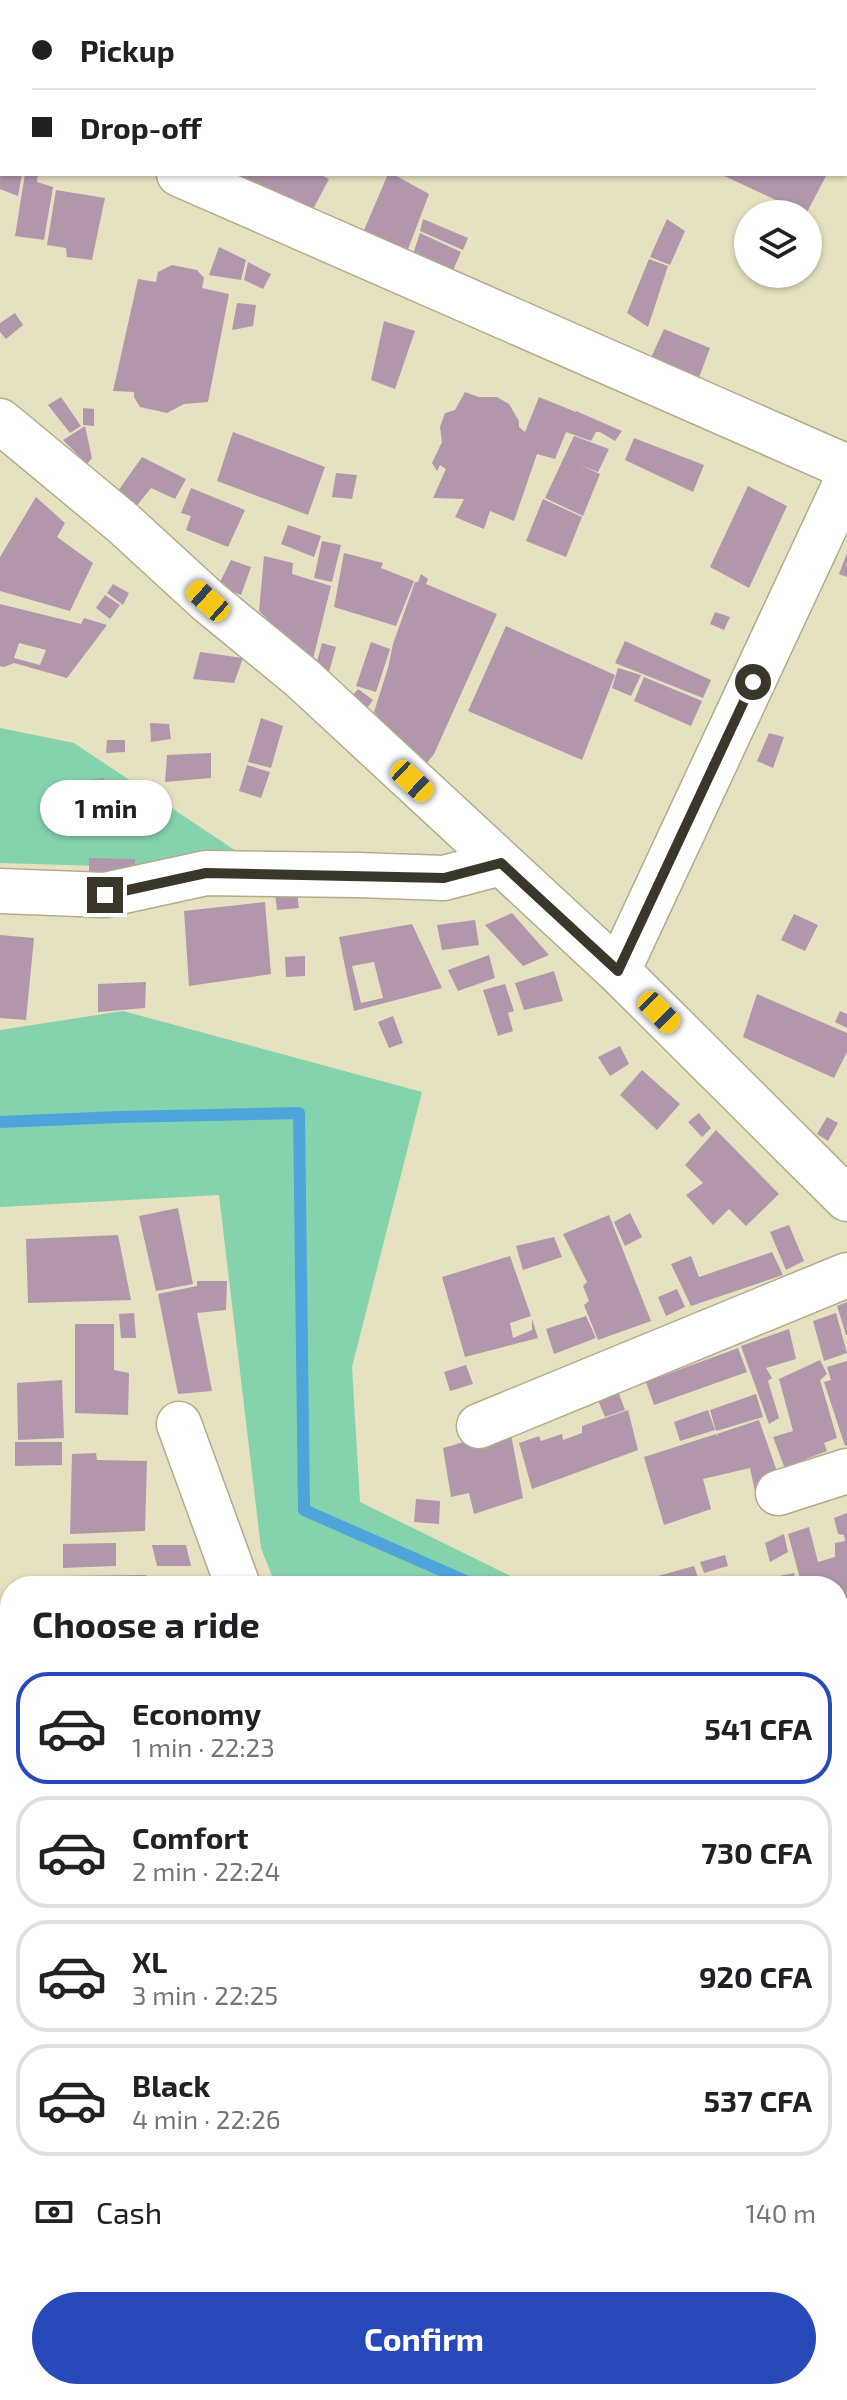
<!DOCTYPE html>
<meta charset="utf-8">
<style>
:root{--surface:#fff;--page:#f2f2f2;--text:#202124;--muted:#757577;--line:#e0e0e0;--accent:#2849b9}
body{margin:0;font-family:"Exo 2",sans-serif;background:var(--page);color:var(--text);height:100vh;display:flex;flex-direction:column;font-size:30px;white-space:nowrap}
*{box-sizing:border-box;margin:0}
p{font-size:26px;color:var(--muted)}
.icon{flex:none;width:44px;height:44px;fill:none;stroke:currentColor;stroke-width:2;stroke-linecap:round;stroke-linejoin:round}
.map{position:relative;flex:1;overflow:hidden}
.sheet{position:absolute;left:0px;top:1576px;width:848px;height:824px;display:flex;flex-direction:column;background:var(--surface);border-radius:32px 32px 0 0;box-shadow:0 2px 6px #0004}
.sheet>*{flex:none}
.hud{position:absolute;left:0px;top:0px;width:848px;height:176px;box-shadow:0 2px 6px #0004;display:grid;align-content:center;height:176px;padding:0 32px;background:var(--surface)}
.buttons{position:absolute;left:734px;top:200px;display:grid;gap:16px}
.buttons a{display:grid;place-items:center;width:88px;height:88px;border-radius:50%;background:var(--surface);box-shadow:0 2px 6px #0004;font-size:40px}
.end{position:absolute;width:36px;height:36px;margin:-18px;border:10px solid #3a372a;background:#fff;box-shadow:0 0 0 4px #fff}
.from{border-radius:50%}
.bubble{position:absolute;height:56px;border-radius:28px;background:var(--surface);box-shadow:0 2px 6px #0004;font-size:26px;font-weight:700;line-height:56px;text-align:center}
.car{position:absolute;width:24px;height:48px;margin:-24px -12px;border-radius:10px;box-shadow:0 0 6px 2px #0007;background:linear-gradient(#f5c518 24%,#345 0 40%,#f5c518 0 76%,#345 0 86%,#f5c518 0)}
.hud b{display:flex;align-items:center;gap:28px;height:76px;font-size:30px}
.hud b+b{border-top:2px solid var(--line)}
.hud i{width:20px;height:20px;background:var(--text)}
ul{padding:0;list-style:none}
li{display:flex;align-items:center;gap:24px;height:112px;margin:0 16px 12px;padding:0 16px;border:4px solid var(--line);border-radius:32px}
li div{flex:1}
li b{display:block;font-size:30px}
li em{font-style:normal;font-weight:700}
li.current{border-color:var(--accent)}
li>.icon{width:72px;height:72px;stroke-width:1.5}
h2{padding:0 32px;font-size:36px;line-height:96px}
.pay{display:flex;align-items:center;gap:20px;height:88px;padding:0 32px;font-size:30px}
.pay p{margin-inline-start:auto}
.cta{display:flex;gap:16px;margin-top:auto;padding:16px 32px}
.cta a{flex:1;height:92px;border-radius:48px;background:var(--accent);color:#fff;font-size:32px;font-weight:700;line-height:92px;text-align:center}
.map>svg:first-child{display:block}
</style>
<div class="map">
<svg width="847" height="2400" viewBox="0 0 847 2400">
<rect width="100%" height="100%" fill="#e6e1c0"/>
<!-- green -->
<path fill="#85d3ad" d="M 0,728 L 74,743 L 266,871 L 0,863 Z
M 123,1011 L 422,1092 L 352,1367 L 360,1502 L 531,1586 L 276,1586 L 261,1548 L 219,1195 L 0,1207 L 0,1030 Z"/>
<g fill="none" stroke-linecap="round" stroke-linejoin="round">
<!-- stream -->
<path stroke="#4ea5dc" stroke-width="12" d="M 0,1122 L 119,1117 L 299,1113 L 304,1510 L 477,1586
M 838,1979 L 847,2000
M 838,2191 L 847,2156
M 838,2364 L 847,2391"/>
</g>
<!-- building -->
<path fill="#b297ac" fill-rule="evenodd" d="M 0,174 L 22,174 L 18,196 L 0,189 Z
M 25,174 L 38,174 L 37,182 L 53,187 L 44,240 L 15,236 Z
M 219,174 L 319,174 L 329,179 L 310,215 Z
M 388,174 L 393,174 L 429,194 L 407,252 L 362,235 Z
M 720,174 L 827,174 L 806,214 Z
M 56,190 L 105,198 L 92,260 L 67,257 L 66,248 L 47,245 Z
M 423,219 L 468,238 L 463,250 L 420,231 Z
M 667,219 L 685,231 L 670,265 L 650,257 Z
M 420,233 L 461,252 L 452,273 L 412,257 Z
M 219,247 L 246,260 L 241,280 L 209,275 Z
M 649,259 L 668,266 L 648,327 L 627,313 Z
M 248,262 L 271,274 L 263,289 L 244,280 Z
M 172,265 L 197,270 L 204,278 L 202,288 L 229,294 L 208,402 L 184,404 L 167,413 L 140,407 L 134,397 L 134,392 L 113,391 L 138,279 L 156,282 L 158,272 Z
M 237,303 L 256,305 L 253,326 L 232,330 Z
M 15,313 L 23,325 L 6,339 L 0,332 L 0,323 Z
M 384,321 L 415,331 L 395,389 L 371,380 Z
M 664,329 L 710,348 L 698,380 L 650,360 Z
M 465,392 L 479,397 L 497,397 L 509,404 L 519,421 L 519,427 L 525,432 L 539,397 L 576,412 L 576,411 L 622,431 L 615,441 L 600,432 L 596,432 L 591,441 L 566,432 L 555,459 L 537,454 L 514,521 L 490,511 L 484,529 L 455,517 L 464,499 L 433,498 L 446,469 L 440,465 L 437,471 L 432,463 L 442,442 L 440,427 L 445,413 L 455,410 Z
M 61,397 L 81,426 L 70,433 L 48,405 Z
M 83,408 L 94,409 L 94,426 L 83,425 Z
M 85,426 L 92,458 L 87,464 L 63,440 Z
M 233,432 L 325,467 L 308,515 L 217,481 Z
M 574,436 L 609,449 L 598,472 L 580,465 L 600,474 L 583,516 L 545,498 Z
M 634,438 L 704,465 L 693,492 L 625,460 Z
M 142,457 L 186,479 L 175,499 L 151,488 L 135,508 L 116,494 Z
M 336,473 L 357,475 L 352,499 L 332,497 Z
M 748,486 L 787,506 L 749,588 L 710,567 Z
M 191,488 L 245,510 L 228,547 L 186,530 L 191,516 L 181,513 Z
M 36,497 L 65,523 L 57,537 L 93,563 L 70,611 L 0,591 L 0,557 Z
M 543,499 L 582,517 L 566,557 L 526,541 Z
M 288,525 L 321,536 L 314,557 L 281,544 Z
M 322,541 L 341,545 L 332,582 L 314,578 Z
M 344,553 L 383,563 L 381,568 L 414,581 L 396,626 L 334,607 Z
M 847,553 L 847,577 L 839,574 Z
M 264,556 L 293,563 L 292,574 L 331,586 L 312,663 L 259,611 Z
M 231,560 L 251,567 L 241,595 L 218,586 Z
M 421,574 L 428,579 L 426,584 L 497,614 L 434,754 L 423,768 L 374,712 L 388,668 L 393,644 L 415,582 L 418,582 Z
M 113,584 L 129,593 L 123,605 L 107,593 Z
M 105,595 L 120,605 L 110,619 L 96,608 Z
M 0,604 L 81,624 L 84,618 L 107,625 L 67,678 L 14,663 L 4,667 L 0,666 ZM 19,643 L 46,650 L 40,665 L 14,658 Z
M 715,612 L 730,617 L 724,630 L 710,624 Z
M 506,626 L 615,675 L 582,760 L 468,711 Z
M 625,641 L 711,680 L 703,698 L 615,663 Z
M 371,642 L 390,649 L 376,692 L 356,686 Z
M 322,643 L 336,647 L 329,672 L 315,669 Z
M 200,652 L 243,658 L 234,683 L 193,679 Z
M 618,668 L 641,675 L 631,696 L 612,688 Z
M 644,677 L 702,701 L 691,726 L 634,701 Z
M 358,689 L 373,700 L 365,711 L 349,700 Z
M 261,718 L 283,726 L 271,768 L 248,762 Z
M 150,723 L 169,724 L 171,739 L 151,742 Z
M 769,733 L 784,737 L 773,768 L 757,761 Z
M 107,740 L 125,740 L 125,752 L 106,753 Z
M 211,753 L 211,778 L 165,782 L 167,755 Z
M 247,765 L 270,772 L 261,798 L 239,791 Z
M 104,778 L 105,795 L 88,796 L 87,780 Z
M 85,798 L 103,799 L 103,816 L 85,817 Z
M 89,858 L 135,859 L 135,879 L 89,878 Z
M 297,892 L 299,908 L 277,910 L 275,894 Z
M 265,902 L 271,974 L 189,986 L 184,911 Z
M 512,913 L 549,955 L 523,966 L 485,925 Z
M 794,914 L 818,925 L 805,951 L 781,940 Z
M 475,920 L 479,945 L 442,950 L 437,925 Z
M 412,924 L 442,988 L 354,1011 L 339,937 ZM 374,962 L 383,998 L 361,1003 L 352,966 Z
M 0,935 L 34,938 L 26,1020 L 0,1018 Z
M 489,955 L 495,978 L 458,991 L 448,970 Z
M 305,956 L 305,976 L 286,977 L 285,957 Z
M 554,971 L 563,1001 L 524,1010 L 515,983 Z
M 146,982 L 145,1008 L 98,1012 L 98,984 Z
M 505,984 L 514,1011 L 508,1013 L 513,1031 L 498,1036 L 483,990 Z
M 757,994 L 847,1033 L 847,1052 L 834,1078 L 743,1037 Z
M 840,1011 L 847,1014 L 847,1028 L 835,1022 Z
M 393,1016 L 403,1043 L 389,1048 L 378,1022 Z
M 620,1046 L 629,1064 L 610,1076 L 598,1057 Z
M 642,1070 L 680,1104 L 657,1130 L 620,1095 Z
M 699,1113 L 711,1128 L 702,1137 L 688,1122 Z
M 827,1117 L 838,1123 L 828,1141 L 817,1134 Z
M 716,1130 L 779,1194 L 746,1226 L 729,1209 L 713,1225 L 686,1195 L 703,1183 L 685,1165 Z
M 178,1208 L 193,1284 L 156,1291 L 139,1216 Z
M 630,1213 L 642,1237 L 625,1246 L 614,1222 Z
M 609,1215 L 651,1321 L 598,1340 L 584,1305 L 589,1301 L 583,1286 L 587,1282 L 563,1234 Z
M 789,1225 L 804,1261 L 786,1270 L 770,1232 Z
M 118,1235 L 131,1300 L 28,1303 L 26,1239 Z
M 554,1237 L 562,1257 L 523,1270 L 516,1246 Z
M 772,1252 L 783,1275 L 691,1306 L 671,1264 L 691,1256 L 699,1277 Z
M 510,1256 L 531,1316 L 510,1323 L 513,1338 L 532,1330 L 532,1319 L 538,1338 L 465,1357 L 442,1277 Z
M 197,1281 L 227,1281 L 226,1310 L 197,1313 L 212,1391 L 178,1394 L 158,1294 L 197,1286 Z
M 677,1289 L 685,1307 L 666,1316 L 658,1297 Z
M 847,1302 L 847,1335 L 846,1335 L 837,1306 Z
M 134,1313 L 136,1338 L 121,1338 L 119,1314 Z
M 836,1313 L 847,1353 L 824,1361 L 813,1321 Z
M 586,1316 L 596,1338 L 554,1354 L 546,1329 Z
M 75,1324 L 114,1324 L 114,1370 L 129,1373 L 128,1415 L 75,1413 Z
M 789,1329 L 796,1359 L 766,1368 L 772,1378 L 768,1381 L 779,1418 L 769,1424 L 741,1346 Z
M 738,1348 L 747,1372 L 654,1405 L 646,1382 Z
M 820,1360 L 827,1374 L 820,1380 L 837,1438 L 824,1443 L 827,1451 L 806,1459 L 807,1468 L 787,1474 L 773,1437 L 793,1431 L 779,1379 Z
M 847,1361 L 847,1445 L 845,1446 L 824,1382 L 831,1380 L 827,1367 Z
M 466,1365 L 473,1384 L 450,1391 L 444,1372 Z
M 62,1380 L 64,1438 L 18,1440 L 17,1383 Z
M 618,1391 L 625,1410 L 605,1417 L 597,1398 Z
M 756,1394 L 763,1417 L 716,1431 L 710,1410 Z
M 628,1410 L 638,1450 L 532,1489 L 519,1443 L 539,1436 L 541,1441 L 562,1434 L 563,1440 L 582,1433 L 582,1426 Z
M 708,1410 L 715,1430 L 680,1441 L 674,1422 Z
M 759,1420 L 780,1480 L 756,1496 L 750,1468 L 703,1479 L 711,1509 L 664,1525 L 644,1457 L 716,1434 L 718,1437 L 717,1434 Z
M 510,1429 L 523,1498 L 474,1514 L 469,1493 L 451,1497 L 443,1448 Z
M 15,1442 L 62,1442 L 62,1465 L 15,1466 Z
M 96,1453 L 97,1460 L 147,1461 L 145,1531 L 70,1534 L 72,1454 Z
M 416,1499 L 440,1501 L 439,1524 L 414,1522 Z
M 847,1513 L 847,1599 L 838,1601 L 838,1586 L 802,1586 L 788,1534 L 809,1527 L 818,1562 L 835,1557 L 835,1543 L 845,1541 L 844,1535 L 838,1534 L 834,1518 Z
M 784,1534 L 788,1552 L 770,1562 L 765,1543 Z
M 116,1543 L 116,1566 L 63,1568 L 63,1544 Z
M 152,1545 L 186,1545 L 191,1566 L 157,1566 Z
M 725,1555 L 728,1566 L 704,1573 L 700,1562 Z
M 694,1566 L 701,1586 L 662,1586 L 658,1576 Z
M 794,1573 L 796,1586 L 736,1586 L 735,1585 Z
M 146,1575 L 146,1586 L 64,1586 L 64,1576 Z
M 847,1706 L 847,1731 L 838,1733 L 838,1707 Z
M 0,1791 L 10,1791 L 10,1909 L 0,1910 Z
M 0,1937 L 10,1937 L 10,2042 L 0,2042 Z
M 0,2121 L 10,2121 L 10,2181 L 0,2181 Z
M 0,2216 L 10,2216 L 10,2241 L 0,2241 Z
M 0,2255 L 10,2255 L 10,2381 L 0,2381 Z"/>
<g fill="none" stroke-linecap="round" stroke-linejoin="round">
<defs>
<path id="minor" d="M 232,2 L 233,0
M 0,100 L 2,101
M 179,174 L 847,467
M 0,421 L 123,523 L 208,601 L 302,678 L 618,971 L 847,1199
M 0,891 L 105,895 L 206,873 L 358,875 L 444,878 L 501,863
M 618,971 L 847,480
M 179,1424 L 238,1586
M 479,1426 L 847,1275
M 778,1493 L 847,1471
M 0,1734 L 10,1734
M 838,1746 L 847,1744
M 0,2071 L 10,2071"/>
</defs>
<!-- minor casing -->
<use href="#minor" stroke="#b2ac8d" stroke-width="47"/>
<!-- minor -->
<use href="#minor" stroke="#fff" stroke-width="44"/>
</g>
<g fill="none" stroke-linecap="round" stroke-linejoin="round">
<!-- route -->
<path stroke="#3a372a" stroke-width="10" d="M 105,895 L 206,873 L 444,878 L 501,863 L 618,971 L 753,682"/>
</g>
</svg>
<div class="buttons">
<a><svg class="icon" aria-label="layers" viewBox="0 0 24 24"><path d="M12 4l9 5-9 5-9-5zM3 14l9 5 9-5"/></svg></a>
</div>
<i class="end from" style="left:753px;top:682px"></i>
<i class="end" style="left:105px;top:895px"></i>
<div class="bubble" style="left:40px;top:780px;width:132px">1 min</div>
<i class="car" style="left:208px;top:601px;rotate:312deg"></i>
<i class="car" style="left:412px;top:781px;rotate:133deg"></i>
<i class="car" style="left:659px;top:1012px;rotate:135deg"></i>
<div class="hud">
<b><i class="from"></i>Pickup</b>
<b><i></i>Drop-off</b>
</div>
<section class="sheet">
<h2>Choose a ride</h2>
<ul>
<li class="current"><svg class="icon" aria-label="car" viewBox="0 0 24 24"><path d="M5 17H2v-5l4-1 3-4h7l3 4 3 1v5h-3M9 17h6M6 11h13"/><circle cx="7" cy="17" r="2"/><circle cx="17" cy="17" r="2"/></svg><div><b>Economy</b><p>1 min · 22:23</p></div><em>541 CFA</em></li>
<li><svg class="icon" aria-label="car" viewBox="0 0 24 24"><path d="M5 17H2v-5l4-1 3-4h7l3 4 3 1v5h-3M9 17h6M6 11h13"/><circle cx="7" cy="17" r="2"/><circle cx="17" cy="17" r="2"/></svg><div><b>Comfort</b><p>2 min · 22:24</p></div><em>730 CFA</em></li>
<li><svg class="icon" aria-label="car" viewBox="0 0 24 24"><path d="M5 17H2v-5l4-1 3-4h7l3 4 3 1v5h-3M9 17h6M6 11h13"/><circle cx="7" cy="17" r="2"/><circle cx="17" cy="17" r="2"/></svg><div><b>XL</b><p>3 min · 22:25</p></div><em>920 CFA</em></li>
<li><svg class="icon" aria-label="car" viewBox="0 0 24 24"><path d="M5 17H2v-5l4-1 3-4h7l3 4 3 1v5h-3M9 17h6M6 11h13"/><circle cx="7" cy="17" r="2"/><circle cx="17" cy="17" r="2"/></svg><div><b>Black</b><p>4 min · 22:26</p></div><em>537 CFA</em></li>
</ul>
<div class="pay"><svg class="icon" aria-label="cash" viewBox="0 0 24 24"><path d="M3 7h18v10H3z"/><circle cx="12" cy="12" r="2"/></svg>Cash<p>140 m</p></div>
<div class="cta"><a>Confirm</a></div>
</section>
</div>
